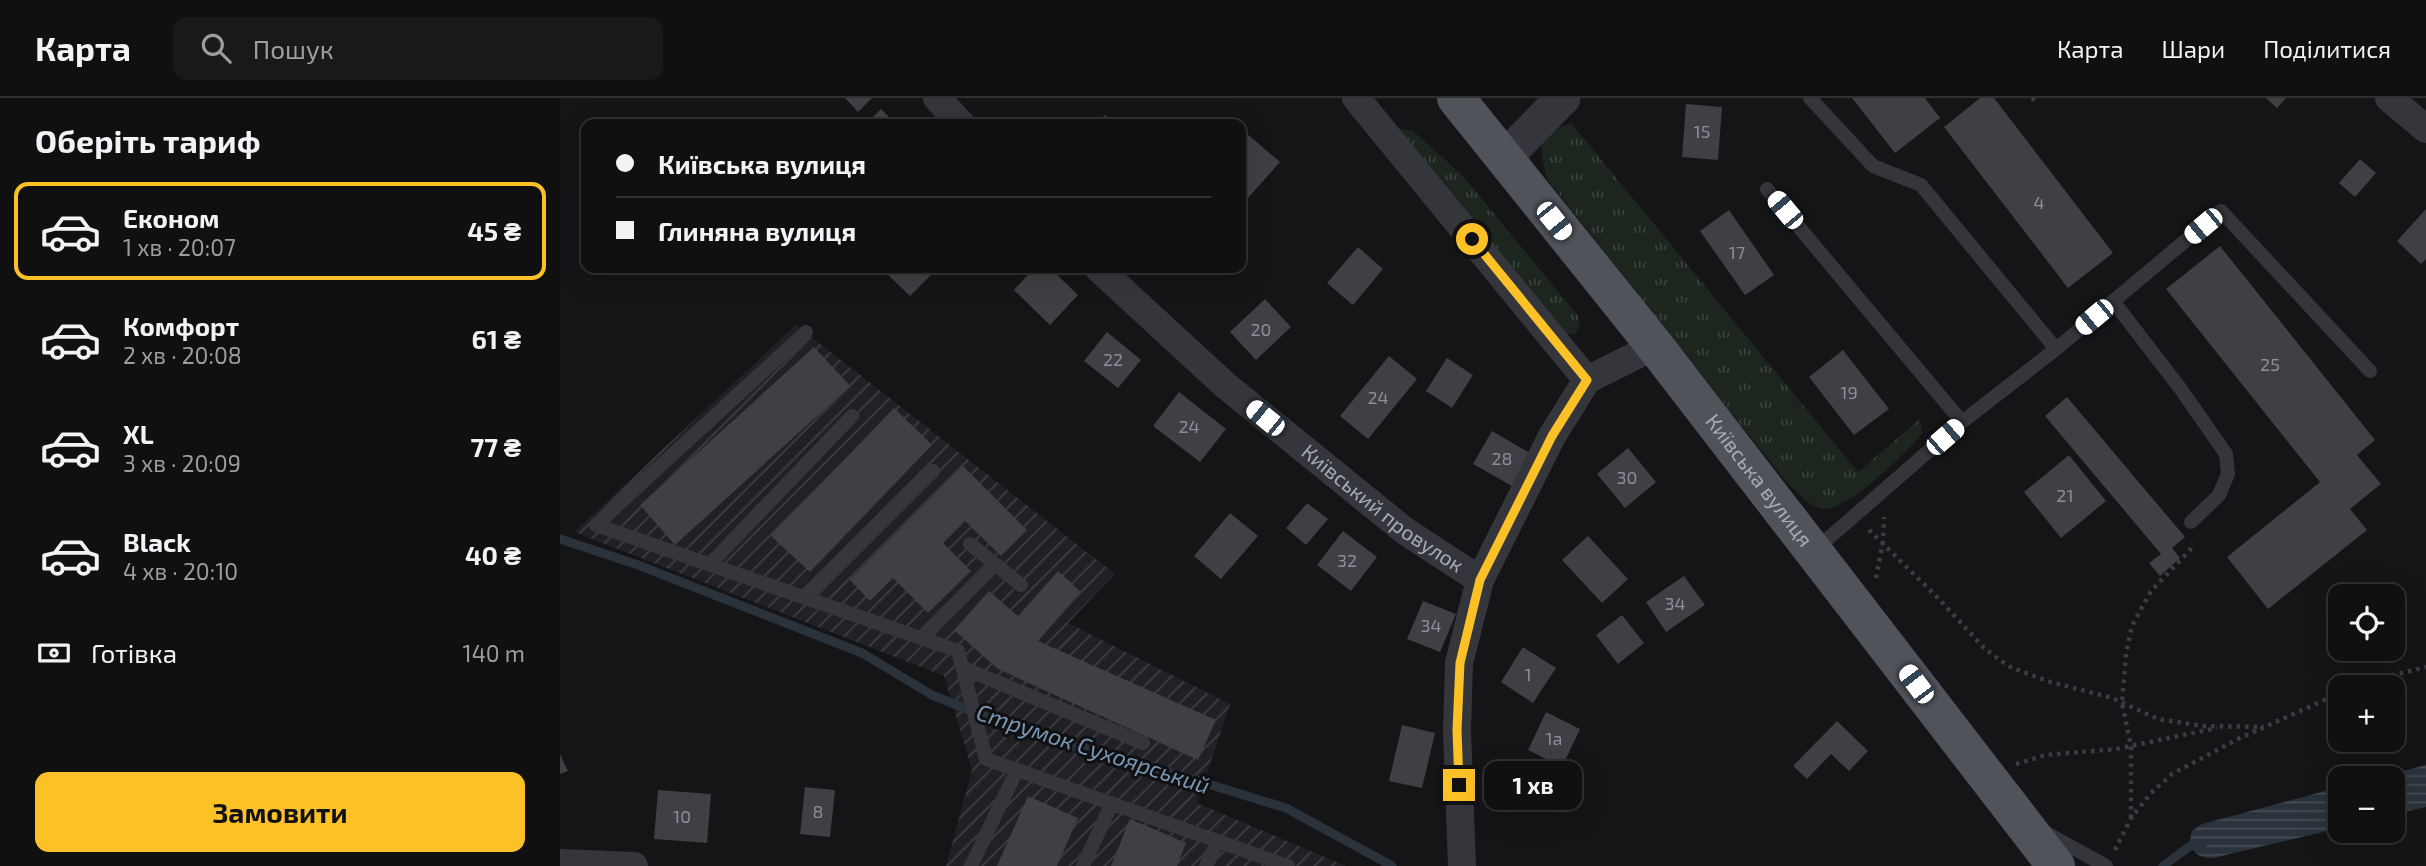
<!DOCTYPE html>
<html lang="uk">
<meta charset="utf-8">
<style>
:root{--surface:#101011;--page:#19191a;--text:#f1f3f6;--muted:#9c9d9f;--line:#303031;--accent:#fcc127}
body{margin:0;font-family:"Exo 2",sans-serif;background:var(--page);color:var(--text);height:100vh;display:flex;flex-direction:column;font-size:26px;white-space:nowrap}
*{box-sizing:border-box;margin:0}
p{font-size:23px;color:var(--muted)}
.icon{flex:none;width:38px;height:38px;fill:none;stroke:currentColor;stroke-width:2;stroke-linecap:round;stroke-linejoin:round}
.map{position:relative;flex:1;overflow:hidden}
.drawer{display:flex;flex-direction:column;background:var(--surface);width:560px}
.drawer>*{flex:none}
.top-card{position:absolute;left:21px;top:21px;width:665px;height:154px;border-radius:14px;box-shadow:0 7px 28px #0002,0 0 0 2px var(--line);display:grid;align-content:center;height:154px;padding:0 35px;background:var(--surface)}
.controls{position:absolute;left:1768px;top:486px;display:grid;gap:14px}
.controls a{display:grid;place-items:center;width:77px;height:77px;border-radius:14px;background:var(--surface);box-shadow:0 7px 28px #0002,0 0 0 2px var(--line);font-size:35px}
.end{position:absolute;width:32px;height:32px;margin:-16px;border:9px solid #fcc127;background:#111;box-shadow:0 0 0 4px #111}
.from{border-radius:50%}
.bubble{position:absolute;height:49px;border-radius:14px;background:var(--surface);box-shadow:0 7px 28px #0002,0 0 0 2px var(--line);font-size:23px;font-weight:700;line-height:49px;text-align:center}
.car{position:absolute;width:21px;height:42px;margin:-21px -10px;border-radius:9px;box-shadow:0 0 5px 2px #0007;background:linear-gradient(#fff 24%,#345 0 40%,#fff 0 76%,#345 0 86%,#fff 0)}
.top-card b{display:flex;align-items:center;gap:24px;height:66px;font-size:26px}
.top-card b+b{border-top:2px solid var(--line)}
.top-card i{width:18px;height:18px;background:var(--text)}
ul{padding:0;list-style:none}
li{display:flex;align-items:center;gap:21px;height:98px;margin:0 14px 10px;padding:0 21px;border:4px solid transparent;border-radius:14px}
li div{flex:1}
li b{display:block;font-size:26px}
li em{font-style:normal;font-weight:700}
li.current{border-color:var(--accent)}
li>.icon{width:63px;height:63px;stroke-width:1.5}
h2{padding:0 35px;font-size:32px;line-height:84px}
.pay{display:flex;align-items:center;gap:18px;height:77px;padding:0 35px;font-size:26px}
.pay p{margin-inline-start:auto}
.action{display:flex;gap:14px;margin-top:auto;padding:14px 35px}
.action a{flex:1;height:80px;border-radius:14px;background:var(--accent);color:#111;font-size:28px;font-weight:700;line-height:80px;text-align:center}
header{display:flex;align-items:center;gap:42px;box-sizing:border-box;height:98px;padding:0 35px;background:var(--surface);border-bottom:2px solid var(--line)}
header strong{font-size:33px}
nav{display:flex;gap:38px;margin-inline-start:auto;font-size:24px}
.search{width:490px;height:63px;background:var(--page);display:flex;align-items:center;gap:18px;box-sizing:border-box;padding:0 24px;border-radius:14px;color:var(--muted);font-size:26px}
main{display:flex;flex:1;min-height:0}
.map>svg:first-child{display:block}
</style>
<header>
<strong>Карта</strong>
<div class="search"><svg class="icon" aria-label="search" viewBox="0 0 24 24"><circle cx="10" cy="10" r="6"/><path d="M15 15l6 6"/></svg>Пошук</div>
<nav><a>Карта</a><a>Шари</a><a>Поділитися</a></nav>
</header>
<main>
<section class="drawer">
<h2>Оберіть тариф</h2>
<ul>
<li class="current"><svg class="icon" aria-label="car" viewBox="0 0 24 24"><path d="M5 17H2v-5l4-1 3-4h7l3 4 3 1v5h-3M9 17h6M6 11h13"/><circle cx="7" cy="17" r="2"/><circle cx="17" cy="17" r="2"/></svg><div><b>Економ</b><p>1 хв · 20:07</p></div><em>45 ₴</em></li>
<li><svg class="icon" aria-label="car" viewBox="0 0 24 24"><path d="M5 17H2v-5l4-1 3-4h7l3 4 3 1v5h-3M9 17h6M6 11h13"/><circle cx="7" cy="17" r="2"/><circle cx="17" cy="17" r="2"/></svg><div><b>Комфорт</b><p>2 хв · 20:08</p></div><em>61 ₴</em></li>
<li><svg class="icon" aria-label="car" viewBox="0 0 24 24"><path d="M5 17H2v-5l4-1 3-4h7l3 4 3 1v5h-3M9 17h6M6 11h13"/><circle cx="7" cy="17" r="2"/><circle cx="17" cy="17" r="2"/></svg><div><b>XL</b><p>3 хв · 20:09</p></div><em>77 ₴</em></li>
<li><svg class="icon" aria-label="car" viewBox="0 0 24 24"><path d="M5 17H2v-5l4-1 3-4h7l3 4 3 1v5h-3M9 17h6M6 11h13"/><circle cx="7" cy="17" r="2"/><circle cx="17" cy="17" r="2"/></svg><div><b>Black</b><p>4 хв · 20:10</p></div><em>40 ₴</em></li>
</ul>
<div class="pay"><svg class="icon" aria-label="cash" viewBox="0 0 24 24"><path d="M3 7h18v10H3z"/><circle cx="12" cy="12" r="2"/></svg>Готівка<p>140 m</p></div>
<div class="action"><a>Замовити</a></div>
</section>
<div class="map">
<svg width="1866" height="768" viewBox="0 0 1866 768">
<defs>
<pattern id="industrial-furrows" width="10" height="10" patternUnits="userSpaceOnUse" patternTransform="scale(1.75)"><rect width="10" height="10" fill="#212024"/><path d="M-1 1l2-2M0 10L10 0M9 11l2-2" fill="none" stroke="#3e3e42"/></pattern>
<pattern id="grass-tufts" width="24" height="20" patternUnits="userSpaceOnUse" patternTransform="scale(1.75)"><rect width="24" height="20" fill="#1c251e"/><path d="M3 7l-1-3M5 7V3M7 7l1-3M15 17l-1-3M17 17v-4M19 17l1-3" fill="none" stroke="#3a423d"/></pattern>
<pattern id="water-rules" width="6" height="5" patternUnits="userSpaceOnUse" patternTransform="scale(1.75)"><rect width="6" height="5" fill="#2a323b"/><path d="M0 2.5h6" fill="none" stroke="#464d55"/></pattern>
</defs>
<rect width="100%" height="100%" fill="#151517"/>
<!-- industrial -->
<path fill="url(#industrial-furrows)" d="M 236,227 L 555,476 L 508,525 L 670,606 L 637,705 L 786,768 L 386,768 L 412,672 L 384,578 L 14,434 Z"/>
<!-- grass -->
<path fill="url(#grass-tufts)" d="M 1011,25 L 1298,374 L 1360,321 L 1362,335 C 1348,354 1287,414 1262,411 C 1246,408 1231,387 1220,376 L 987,81 L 982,61 L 982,43 L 992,33 Z
M 841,32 L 852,32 L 904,79 L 1018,218 L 1020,225 L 1016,236 L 1004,236 L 841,39 Z"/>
<!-- water -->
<path fill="url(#water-rules)" d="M 1866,667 L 1866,709 L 1832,717 L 1832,681 L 1812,681 Z
M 1780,689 L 1780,730 L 1653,760 C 1636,761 1626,750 1632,733 L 1642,726 Z"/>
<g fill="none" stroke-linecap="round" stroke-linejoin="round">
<!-- stream -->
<path stroke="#2a323b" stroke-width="9" d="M 0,441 L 78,467 L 302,555 L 372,597 L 465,635 L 616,676 L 726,710 L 832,768
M 1603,768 L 1630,748 L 1642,746"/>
</g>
<!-- building -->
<path fill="#3f3f44" d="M 285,0 L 312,0 L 298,14 Z
M 1292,0 L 1365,0 L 1380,20 L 1335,55 Z
M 1420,0 L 1434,0 L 1553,155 L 1508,190 L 1384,29 Z
M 1706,0 L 1726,0 L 1717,10 Z
M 1126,6 L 1162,9 L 1158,62 L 1122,59 Z
M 321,11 L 336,26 L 306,26 Z
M 545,17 L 554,26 L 535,26 Z
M 686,35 L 720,64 L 688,100 L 681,94 L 681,42 Z
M 1800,61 L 1816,75 L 1795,99 L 1779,85 Z
M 1866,111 L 1866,161 L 1861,166 L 1837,143 Z
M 1169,112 L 1214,177 L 1185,197 L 1140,133 Z
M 1660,148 L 1815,342 L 1797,357 L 1821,386 L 1790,411 L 1807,432 L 1708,511 L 1667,459 L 1760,384 L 1606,191 Z
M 798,149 L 823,171 L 793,207 L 767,185 Z
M 321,170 L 378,170 L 350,198 Z
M 474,170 L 490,170 L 518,197 L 490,227 L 454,192 Z
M 705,201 L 731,229 L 696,262 L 670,234 Z
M 547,234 L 581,262 L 558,290 L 524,263 Z
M 254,249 L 290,288 L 115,447 L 80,407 Z
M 1283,252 L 1329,311 L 1294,337 L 1249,279 Z
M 829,258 L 857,281 L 808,341 L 780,318 Z
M 887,260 L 913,277 L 892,310 L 866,293 Z
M 619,294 L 666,331 L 640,364 L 593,328 Z
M 1507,299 L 1625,439 L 1612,450 L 1620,460 L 1600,478 L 1589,465 L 1601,456 L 1485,318 Z
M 334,310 L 372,347 L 250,474 L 211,438 Z
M 932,333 L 970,355 L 952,388 L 913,366 Z
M 1068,350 L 1096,384 L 1065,410 L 1037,376 Z
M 1509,357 L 1546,403 L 1501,440 L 1464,394 Z
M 403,368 L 467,432 L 441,458 L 405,423 L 383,445 L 411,473 L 368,515 L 333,480 L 310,503 L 290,482 Z
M 747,405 L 768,421 L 746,447 L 726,430 Z
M 670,415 L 698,438 L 661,481 L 634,458 Z
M 783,433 L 817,459 L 791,493 L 757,467 Z
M 1028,438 L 1068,481 L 1042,505 L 1002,462 Z
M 498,473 L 521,494 L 478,543 L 656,622 L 638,662 L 438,571 L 394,532 L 429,493 L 458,518 Z
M 1124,478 L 1145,507 L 1106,534 L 1086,504 Z
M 863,503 L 896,516 L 880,554 L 847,541 Z
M 1062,517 L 1084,545 L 1058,566 L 1036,537 Z
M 963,549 L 996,570 L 973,605 L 941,584 Z
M 986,614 L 1020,631 L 1002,669 L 968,652 Z
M 1277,623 L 1308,653 L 1289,673 L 1271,656 L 1247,681 L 1233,668 Z
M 842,627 L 875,635 L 862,690 L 829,683 Z
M 0,656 L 8,673 L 0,676 Z
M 245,689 L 275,692 L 270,739 L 240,736 Z
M 98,692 L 151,696 L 147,745 L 94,741 Z
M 468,698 L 518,720 L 497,768 L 437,768 Z
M 570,721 L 626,745 L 617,768 L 551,768 Z"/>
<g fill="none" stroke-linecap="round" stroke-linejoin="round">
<!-- path -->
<path stroke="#3b3d43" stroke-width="4.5" stroke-dasharray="3.5 5" stroke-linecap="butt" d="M 1472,0 L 1478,6
M 1309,432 L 1378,500 L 1424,550 L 1448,568 L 1487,583 L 1552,600 L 1598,621 L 1643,628 L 1704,629
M 1316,480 L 1323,444 L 1324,419
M 1791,590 L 1801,585 L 1866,569
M 1456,666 L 1486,657 L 1556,651 L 1657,630
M 1571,720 L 1571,648 L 1562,605 L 1566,556 L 1572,528 L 1591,493 L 1630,452 L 1632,445
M 1555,752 L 1571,720 L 1591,695 L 1612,676 L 1678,641 L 1780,595"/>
<!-- service -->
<path stroke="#35363c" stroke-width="14" d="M 1250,0 L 1313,68 L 1361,87 L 1496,251 L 1661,113 L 1810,273
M 1207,91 L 1402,324
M 1553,203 L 1620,290 L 1666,356 L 1668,376 L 1659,397 L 1631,424
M 246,234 L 36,427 L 398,553 L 426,661 L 728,768
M 410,446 L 461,487
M 1255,452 L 1402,324 L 1496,251
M 150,466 L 292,318
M 246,500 L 373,373
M 362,540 L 435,466
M 403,570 L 583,645
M 1486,735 L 1546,768
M 411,768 L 457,672
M 523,768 L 552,705
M 646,768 L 658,743"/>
<!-- minor -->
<g stroke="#35363c" stroke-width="28">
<path d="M 377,0 L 401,26"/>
<path d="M 796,0 L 1027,282"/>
<path d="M 1829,0 L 1866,31"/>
<path id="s1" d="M 538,170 L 665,287 L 845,433 L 920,482"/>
<path d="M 1027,282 L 1095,248"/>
<path d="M 0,765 L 74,768"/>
<path d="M 902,768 L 897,632 L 899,565 L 920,482 L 992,338 L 1027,282"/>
</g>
<!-- tertiary -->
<path stroke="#35363c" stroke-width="35" d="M 944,60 L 1003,0"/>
<!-- primary -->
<path stroke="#51535b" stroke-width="38" id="s2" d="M 896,0 L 1095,248 L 1496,768"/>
</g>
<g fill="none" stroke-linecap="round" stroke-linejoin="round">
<!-- route -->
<path stroke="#fcc127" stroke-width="9" d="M 899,687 L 897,632 L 900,565 L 920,482 L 992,338 L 1027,282 L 912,141"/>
</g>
<g text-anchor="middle" stroke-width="6" stroke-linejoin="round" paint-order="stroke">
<!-- number labels -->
<g font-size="18" fill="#8c8f9b">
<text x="1142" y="40">15</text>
<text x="1479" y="111">4</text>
<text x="1177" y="161">17</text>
<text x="701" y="238">20</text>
<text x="553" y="268">22</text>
<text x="1710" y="273">25</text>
<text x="1289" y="301">19</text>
<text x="818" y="306">24</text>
<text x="629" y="335">24</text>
<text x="942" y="367">28</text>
<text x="1067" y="386">30</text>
<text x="1505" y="404">21</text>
<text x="787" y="469">32</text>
<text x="1115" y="512">34</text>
<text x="871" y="534">34</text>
<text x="968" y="583">1</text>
<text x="994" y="647">1а</text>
<text x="258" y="720">8</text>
<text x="122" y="725">10</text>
</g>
<!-- street labels -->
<g font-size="21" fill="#a6aab8" stroke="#101012">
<text dy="7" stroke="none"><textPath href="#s2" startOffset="488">Київська вулиця</textPath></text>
<text dy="7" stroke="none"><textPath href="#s1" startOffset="373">Київський провулок</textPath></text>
</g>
<!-- water labels -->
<g font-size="23" font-style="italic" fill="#7a96b5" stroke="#101012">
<text transform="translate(533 651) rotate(18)" y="8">Струмок Сухоярський</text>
</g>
</g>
</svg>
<div class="controls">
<a><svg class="icon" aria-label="locate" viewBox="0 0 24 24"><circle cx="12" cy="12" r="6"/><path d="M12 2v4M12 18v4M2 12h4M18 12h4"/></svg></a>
<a>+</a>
<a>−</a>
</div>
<i class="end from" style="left:912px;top:141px"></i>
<i class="end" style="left:899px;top:687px"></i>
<div class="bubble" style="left:924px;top:663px;width:98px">1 хв</div>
<i class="car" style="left:1225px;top:112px;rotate:320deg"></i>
<i class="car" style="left:994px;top:123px;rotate:141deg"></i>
<i class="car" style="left:1643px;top:128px;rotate:230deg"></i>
<i class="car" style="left:1534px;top:219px;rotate:230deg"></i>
<i class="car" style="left:705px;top:320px;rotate:309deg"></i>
<i class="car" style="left:1385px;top:339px;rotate:49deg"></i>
<i class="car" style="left:1356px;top:586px;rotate:323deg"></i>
<div class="top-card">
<b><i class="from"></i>Київська вулиця</b>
<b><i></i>Глиняна вулиця</b>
</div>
</div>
</main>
